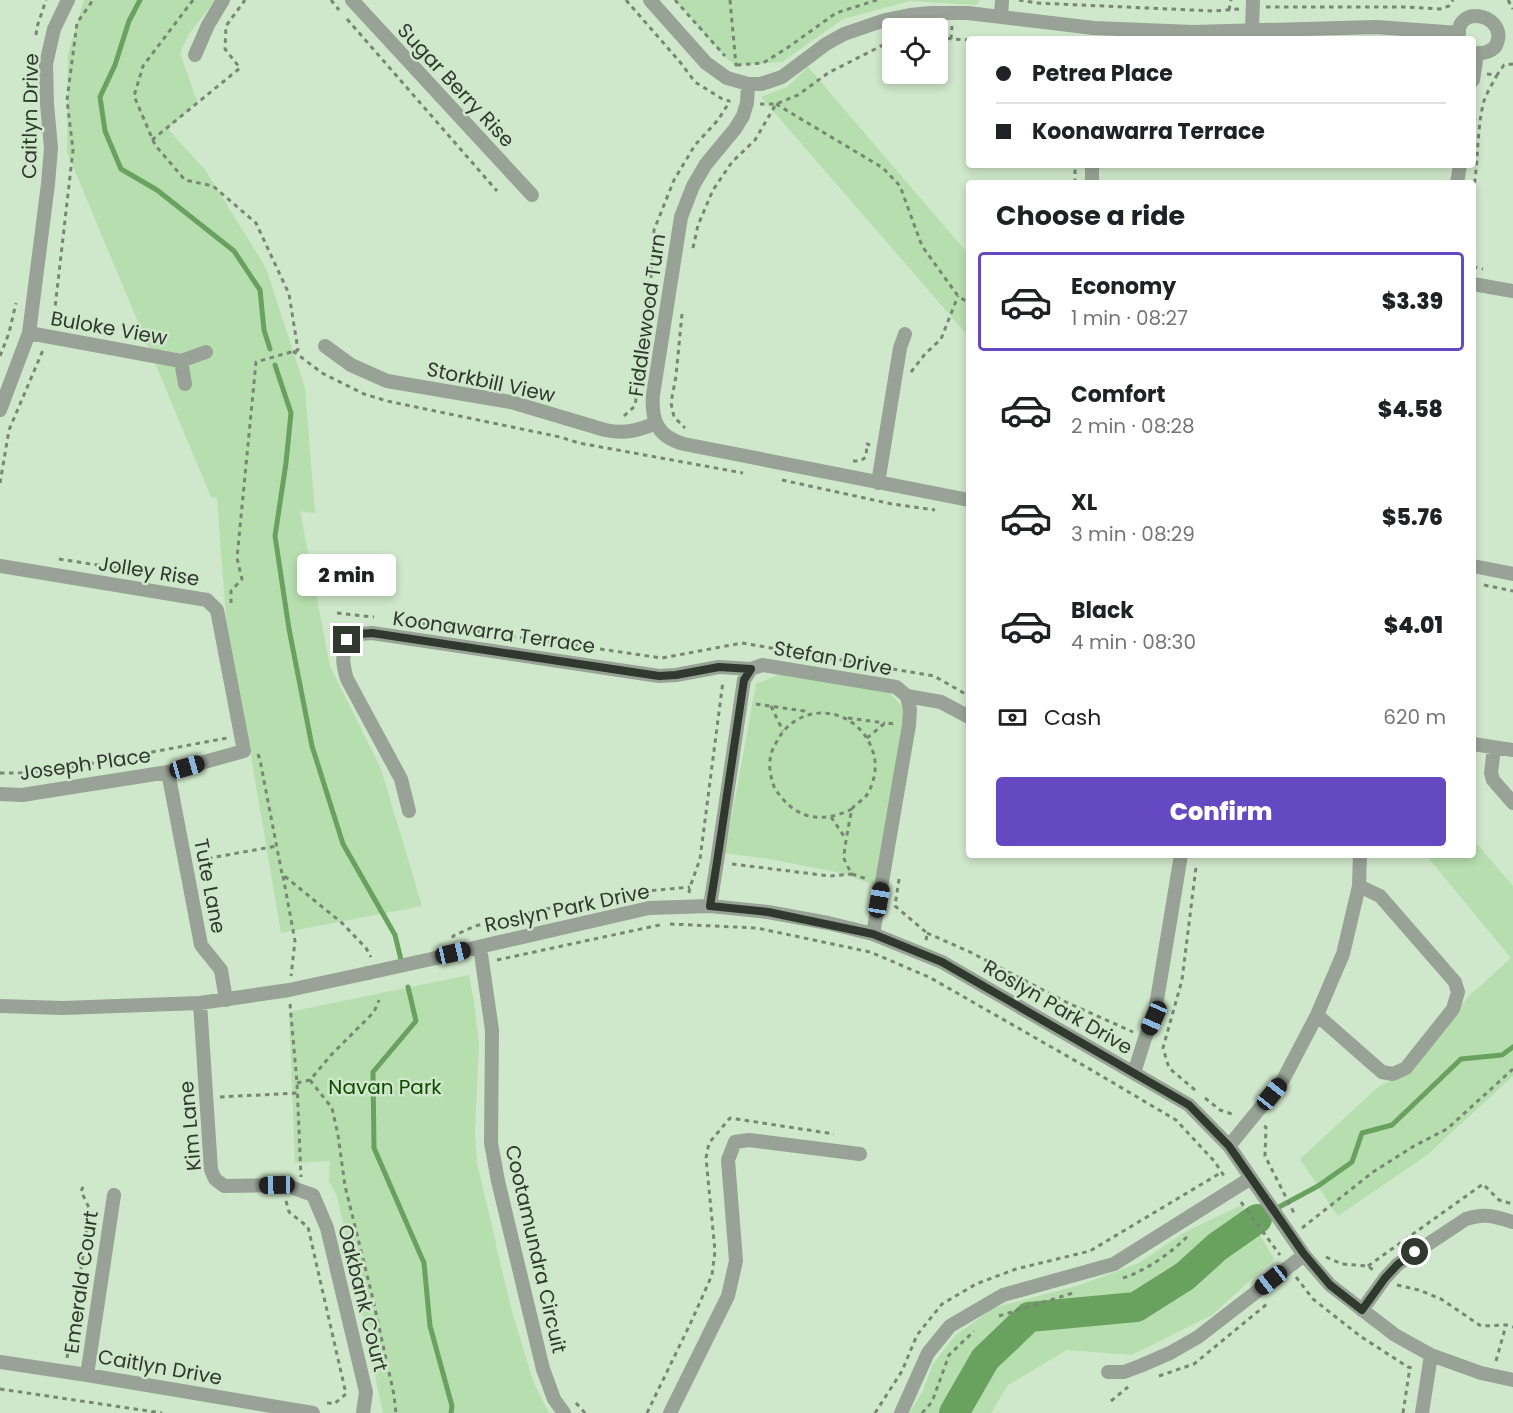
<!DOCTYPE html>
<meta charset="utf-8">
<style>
:root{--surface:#fff;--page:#f2f2f2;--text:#202124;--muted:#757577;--line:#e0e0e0;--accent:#6549c2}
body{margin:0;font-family:Poppins,sans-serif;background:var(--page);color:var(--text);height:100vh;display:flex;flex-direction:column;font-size:22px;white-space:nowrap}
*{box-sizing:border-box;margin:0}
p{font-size:20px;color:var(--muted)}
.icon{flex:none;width:33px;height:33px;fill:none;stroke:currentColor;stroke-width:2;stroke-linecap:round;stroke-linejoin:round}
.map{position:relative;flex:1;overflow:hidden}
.side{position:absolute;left:966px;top:180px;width:510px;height:678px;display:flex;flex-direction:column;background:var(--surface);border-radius:6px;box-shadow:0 3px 9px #0003}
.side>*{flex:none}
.banner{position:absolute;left:966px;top:36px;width:510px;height:132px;border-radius:6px;box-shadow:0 3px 9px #0003;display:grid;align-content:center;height:132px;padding:0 30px;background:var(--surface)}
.controls{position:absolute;left:882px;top:18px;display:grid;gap:12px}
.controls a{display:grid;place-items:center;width:66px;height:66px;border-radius:6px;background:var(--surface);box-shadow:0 3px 9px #0003;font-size:30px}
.end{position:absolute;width:27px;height:27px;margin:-14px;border:8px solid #2f392e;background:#fff;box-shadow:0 0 0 3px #fff}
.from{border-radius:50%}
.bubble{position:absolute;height:42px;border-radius:6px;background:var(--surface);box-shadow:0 3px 9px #0003;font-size:20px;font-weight:800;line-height:42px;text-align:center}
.car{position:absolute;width:18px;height:36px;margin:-18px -9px;border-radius:8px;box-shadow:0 0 4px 2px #0007;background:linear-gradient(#222 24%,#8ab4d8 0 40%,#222 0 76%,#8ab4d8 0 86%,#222 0)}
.banner b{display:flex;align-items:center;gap:21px;height:57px;font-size:22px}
.banner b+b{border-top:2px solid var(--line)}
.banner i{width:15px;height:15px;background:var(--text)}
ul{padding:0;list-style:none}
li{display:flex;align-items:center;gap:18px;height:99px;margin:0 12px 9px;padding:0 18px;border:3px solid transparent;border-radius:6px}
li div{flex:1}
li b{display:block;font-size:22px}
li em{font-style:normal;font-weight:800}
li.on{border-color:var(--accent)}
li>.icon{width:54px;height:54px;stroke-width:1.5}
h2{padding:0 30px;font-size:27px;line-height:72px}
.pay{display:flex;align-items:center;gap:15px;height:66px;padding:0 30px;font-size:22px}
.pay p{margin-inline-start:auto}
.button{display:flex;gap:12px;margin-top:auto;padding:12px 30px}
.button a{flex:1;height:69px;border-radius:6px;background:var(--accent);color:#fff;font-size:24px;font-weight:800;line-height:69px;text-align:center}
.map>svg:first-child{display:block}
</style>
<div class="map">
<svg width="1513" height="1413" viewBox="0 0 1513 1413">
<rect width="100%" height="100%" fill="#cfe7ca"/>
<!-- green -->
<path fill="#b7deaf" d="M 84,0 L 215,0 L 189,34 L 180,53 L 197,101 L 168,129 L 206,171 L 266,268 L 305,388 L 315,513 L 300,511 L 330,666 L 381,769 L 422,906 L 281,933 L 249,744 L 227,631 L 217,498 L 211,497 L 67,152 L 68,54 Z
M 675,0 L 981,0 L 976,5 L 910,1 L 843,19 L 782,62 L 736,65 L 727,59 Z
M 808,67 L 969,255 L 969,337 L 761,97 L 787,87 Z
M 780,674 L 889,692 L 904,709 L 878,886 L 836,872 L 775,860 L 725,853 L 756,684 Z
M 1473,839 L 1513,886 L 1513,1076 L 1427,1155 L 1338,1216 L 1300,1159 L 1378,1087 L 1410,1071 L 1469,996 L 1511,958 L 1426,855 L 1473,855 Z
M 469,975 L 474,1002 L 479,1044 L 475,1130 L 477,1163 L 511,1308 L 533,1381 L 549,1413 L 383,1413 L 337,1196 L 329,1181 L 330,1161 L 295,1163 L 289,1012 Z
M 1242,1205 L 1274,1259 L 1212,1315 L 1131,1355 L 1067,1350 L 1008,1385 L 991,1413 L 909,1413 L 923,1391 L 933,1364 L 955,1336 L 993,1308 L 1080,1285 L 1139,1263 L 1185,1232 Z"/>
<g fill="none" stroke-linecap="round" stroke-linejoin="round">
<!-- stream -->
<path stroke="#69a25f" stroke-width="5" d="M 140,0 L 129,21 L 115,65 L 100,97 L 105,131 L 121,169 L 157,190 L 234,251 L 260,290 L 264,330 L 270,349
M 275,365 L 291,413 L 286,463 L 275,536 L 289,629 L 312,746 L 343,844 L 395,935 L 402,964
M 408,987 L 416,1021 L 373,1072 L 374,1148 L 424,1263 L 430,1326 L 452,1406 L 451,1413
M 1257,1219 L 1318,1186 L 1352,1162 L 1362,1133 L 1392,1125 L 1461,1059 L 1502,1055 L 1513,1047"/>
<!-- river -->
<path stroke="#69a25f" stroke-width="30" d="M 954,1413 L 985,1359 L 1029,1317 L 1136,1307 L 1185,1276 L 1217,1247 L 1257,1219"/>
<!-- path -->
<path stroke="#778774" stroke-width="3" stroke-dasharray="4.5 4.5" stroke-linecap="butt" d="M 193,0 L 143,66 L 134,96 L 155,145 L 185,180 L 213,186 L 256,223 L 289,294 L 298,350 L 256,362 L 237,558 L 242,579 L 231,591 L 231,603
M 331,0 L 339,10
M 626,0 L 680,62 L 695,82 L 724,100 L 730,101
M 675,0 L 725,56
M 730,0 L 736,65 L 735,66
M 1019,0 L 1036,3 L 1214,11 L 1239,9
M 1508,0 L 1513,9
M 1266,7 L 1406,7 L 1440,9 L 1449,6 L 1453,0
M 1229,10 L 1231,0
M 347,19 L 497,191
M 36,35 L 37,27 L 46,0
M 938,38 L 969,40
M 951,39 L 952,26
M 737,65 L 763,63 L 787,48 L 836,13 L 877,0
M 1487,74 L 1497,75 L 1504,65 L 1513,64
M 760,104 L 776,104 L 798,95 L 828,73 L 885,44 L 892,43
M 776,104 L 883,168 L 900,186 L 922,246 L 958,296 L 969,303
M 152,140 L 240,68 L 225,49 L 226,26 L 245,0
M 1075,183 L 1075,165
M 1473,192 C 1479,162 1476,131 1484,101 C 1487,92 1493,83 1497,75
M 693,248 L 698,225 L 713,190 L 732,162 L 755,140 L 776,104
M 1473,267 L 1483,269
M 682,314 L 676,376 L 671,403 L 674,417 L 685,428
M 51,323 L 55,308 L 73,150 L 67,100 L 77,23 L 93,0
M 293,351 L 322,373 L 364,394 L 387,401 L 560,437 L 579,443 L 743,473
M 0,356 L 9,333 L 16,303
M 911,372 L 925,354 L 941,339 L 958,296
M 624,416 L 635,406 L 650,292 L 654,230 L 674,180 L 695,145 L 718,120 L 730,101
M 853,461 L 860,461 L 866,457 L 867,444 L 870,445
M 782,480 L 892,504 L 935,510
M 0,483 L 9,430 L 43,350
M 59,559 L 129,570
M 1484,585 L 1513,591
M 337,613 L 374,617
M 413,622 L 662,658 L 742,643 L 934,676 L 969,696
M 756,704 L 804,711 L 809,715
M 771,706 L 783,731
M 848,718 L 885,723
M 867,738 L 885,723 L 896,724
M 258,754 L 260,760 L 282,874 L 342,923 L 366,948 L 371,957
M 0,773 L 21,773 L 72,767 L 227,738
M 852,809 C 826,822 801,821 782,798 C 778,793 774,789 773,783 C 771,779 771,774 770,769 C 769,760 771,751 776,743 C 798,698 859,706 873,752 C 878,766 874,785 866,796 C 862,801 855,804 852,809 C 851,812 843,855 844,858 C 845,863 850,870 852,874 L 867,879
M 831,817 L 846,839
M 199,860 L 277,846
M 732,864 L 830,876 L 852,874
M 283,876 L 295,941 L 291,976
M 899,879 L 895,906 L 927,933 L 926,941
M 689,893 L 690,887 L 700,859 L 723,681
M 670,924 L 757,928 L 870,952 L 929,977 L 1088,1068 L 1176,1120 L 1215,1162 L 1226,1179
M 927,933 L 970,952 L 1066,1002 L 1133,1032
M 453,938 L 453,936 L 475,926 L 604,895 L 690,887
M 497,960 L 664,924
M 290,1004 L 297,1083 L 301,1177
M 310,1080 L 332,1108 L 338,1135 L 345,1186 L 372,1295 L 394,1395 L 396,1413
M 297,1083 L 310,1080 L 332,1054 L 374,1012 L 379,1000
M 1195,1090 L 1169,1068 L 1163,1048 L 1182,980 L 1196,867
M 220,1097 L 297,1093
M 1205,1098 L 1220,1110 L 1235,1115
M 1264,1126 L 1266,1127 L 1265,1156 L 1294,1213
M 286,1201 L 289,1212 L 308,1227 L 346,1394 L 334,1404 L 323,1402
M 1241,1202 L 1280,1255
M 1302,1228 L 1373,1172 L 1414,1146 L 1447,1129 L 1513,1069
M 1326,1257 L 1342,1264 L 1368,1266 L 1373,1270
M 1368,1266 L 1483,1184 L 1499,1200 L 1513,1204
M 1296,1277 L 1313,1299 L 1360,1336 L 1408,1367 L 1416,1369
M 1123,1278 C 1145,1271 1171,1253 1187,1237
M 1397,1285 L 1419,1290 L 1441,1299 L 1481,1326 L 1506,1325 L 1513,1327
M 999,1316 L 1073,1293
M 67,1358 L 90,1210 L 81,1191 L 85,1183
M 1496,1361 L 1506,1325
M 1159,1376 L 1194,1364 L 1267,1304
M 0,1389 L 162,1413
M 1111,1401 L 1128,1387
M 576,1403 L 585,1413
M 647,1413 L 692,1320 L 712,1275 L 715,1251 L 706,1158 L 709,1143 L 730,1118 L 834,1134
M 875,1413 L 902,1371 L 917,1335 L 942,1304 L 976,1284 L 1016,1269 L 1090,1251 L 1222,1172
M 922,1413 L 932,1402 L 949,1355 L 974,1331
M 1403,1413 L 1410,1367"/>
<!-- minor -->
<path stroke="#98a296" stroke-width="14" d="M 352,0 L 532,195
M 650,0 L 706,63 L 727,78 L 748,84 L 761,84 L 782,77 L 826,44 L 844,34 L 885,20 L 910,15 L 931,13 L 968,13 L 1094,28 L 1193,32 L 1376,27 L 1459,33
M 1001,17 L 1002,0
M 1252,29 L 1253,0
M 1459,39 C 1453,0 1513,16 1495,47 C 1489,53 1481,54 1473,53
M 195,55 L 208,25 L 223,0
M 1473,80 L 1477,54
M 748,84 L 747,103 L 743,116 L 735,129 L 706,164 L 693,186 L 681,217 L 653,395 C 651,421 658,437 684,444 L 969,500
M 1092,183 L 1092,165
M 1457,183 L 1460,165
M 1473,284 L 1513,291
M 29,333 L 181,361 L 206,352
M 325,346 L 351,365 L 387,381 L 511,402 L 605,430 C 625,434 637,431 656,423
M 181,361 L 185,384
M 0,410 L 29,333 L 48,184 L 51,148 L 47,104 L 46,64 L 54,29 L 68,0
M 878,483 L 900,348 L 905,334
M 0,566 L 207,600 L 217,610 L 244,751 L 168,772 L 22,795 L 0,794
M 1473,566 L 1513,574
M 907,696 L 941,702 L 969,717
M 1473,744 L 1513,750
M 1494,748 L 1491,773 L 1493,780 L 1513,803
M 168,772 L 201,945 L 221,970 L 226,1000
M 409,811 L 401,779 L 347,679 C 342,663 342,657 347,640 L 359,634 L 372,633 L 659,676 L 676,675 L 719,667 L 751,669
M 710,906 L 717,862 L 744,680 L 751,669 L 762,665 L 896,687 L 907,696 L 910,710 L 909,725 L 873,934
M 480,947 L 492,1030 L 491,1143 L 498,1181 L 543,1369 L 554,1399 L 564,1413
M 436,958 L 452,953 L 649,908 L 710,906 L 768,912 L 828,923 L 873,934 L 942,962 L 1189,1105 L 1229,1146 L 1304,1255 L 1330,1285 L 1395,1335 L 1431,1355 L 1481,1373 L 1513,1380
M 200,1003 L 211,1170 L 215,1179 L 224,1186 L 277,1185 L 290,1187 L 313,1195 L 327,1228 L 366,1392 L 363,1413
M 0,1006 L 63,1008 L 200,1003 L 289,990 L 368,973
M 1317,1015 L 1382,1072 L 1393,1074 L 1406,1068 L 1453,1009 L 1458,992 L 1455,982 L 1380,896 L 1359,886
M 1134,1073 L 1145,1038 L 1154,1018 L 1181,855
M 1229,1146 L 1283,1080 L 1317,1015 L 1343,954 L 1359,886 L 1360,855
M 1362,1310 L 1385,1278 L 1398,1264 L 1466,1219 C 1485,1213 1494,1216 1513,1222
M 0,1362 L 87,1375 L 313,1413
M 1108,1372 L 1124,1372 L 1140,1366 L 1170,1353 L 1198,1337 L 1304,1255
M 87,1375 L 114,1195
M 670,1413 L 728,1296 L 736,1261 L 728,1160 L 735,1142 L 749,1140 L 860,1154
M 901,1413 L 928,1353 L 950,1326 L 1003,1295 L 1114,1264 L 1251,1178
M 1422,1413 L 1431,1355"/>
<!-- minor-bridge -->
<path stroke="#98a296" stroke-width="14" d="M 368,973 L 436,958"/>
</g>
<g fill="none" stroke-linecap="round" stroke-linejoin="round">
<!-- route -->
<path stroke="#2f392e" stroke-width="8" d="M 347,640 L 359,634 L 372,633 L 659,676 L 676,675 L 719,667 L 751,669 L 744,680 L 717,862 L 710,906 L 768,912 L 873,934 L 942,962 L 1189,1105 L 1229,1146 L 1304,1254 L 1330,1285 L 1362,1310 L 1385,1278 L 1398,1264 L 1415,1252"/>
</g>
<g text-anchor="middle" stroke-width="5" stroke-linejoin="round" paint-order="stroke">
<!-- street labels -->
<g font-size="20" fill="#2f392e" stroke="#cfe7ca">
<text transform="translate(456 85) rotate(47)" y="7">Sugar Berry Rise</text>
<text transform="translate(30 116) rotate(-89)" y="7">Caitlyn Drive</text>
<text transform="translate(647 315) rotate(-82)" y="7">Fiddlewood Turn</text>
<text transform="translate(109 328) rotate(10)" y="7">Buloke View</text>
<text transform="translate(491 382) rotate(12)" y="7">Storkbill View</text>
<text transform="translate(149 571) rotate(9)" y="7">Jolley Rise</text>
<text transform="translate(494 632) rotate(8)" y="7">Koonawarra Terrace</text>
<text transform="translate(833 658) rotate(10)" y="7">Stefan Drive</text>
<text transform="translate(85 764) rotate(-8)" y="7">Joseph Place</text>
<text transform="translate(210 886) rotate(79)" y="7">Tute Lane</text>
<text transform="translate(567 908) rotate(-12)" y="7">Roslyn Park Drive</text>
<text transform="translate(1058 1007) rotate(30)" y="7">Roslyn Park Drive</text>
<text transform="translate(190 1126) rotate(-95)" y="7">Kim Lane</text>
<text transform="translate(536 1249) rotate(77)" y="7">Cootamundra Circuit</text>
<text transform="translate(81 1282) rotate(-82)" y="7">Emerald Court</text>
<text transform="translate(363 1298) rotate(76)" y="7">Oakbank Court</text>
<text transform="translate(160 1367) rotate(10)" y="7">Caitlyn Drive</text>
</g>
<!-- park labels -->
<g font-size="20" fill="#104a01" stroke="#cfe7ca">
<text x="385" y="1094">Navan Park</text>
</g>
</g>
</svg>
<div class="controls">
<a><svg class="icon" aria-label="locate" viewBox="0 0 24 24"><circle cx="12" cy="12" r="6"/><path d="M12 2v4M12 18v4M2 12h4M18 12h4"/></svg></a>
</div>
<i class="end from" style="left:1415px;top:1252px"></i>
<i class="end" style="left:347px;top:640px"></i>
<div class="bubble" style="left:297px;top:554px;width:99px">2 min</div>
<i class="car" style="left:187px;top:767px;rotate:74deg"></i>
<i class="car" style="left:879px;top:900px;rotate:10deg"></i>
<i class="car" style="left:453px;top:953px;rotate:77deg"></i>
<i class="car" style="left:1154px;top:1018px;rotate:204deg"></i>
<i class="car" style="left:1272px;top:1094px;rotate:39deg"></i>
<i class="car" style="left:277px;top:1185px;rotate:269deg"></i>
<i class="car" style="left:1271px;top:1280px;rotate:232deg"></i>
<div class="banner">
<b><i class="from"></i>Petrea Place</b>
<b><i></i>Koonawarra Terrace</b>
</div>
<section class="side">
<h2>Choose a ride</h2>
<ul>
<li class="on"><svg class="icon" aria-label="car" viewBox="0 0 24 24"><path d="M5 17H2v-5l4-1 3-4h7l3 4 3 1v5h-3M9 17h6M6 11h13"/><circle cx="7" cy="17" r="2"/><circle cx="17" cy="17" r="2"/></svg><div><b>Economy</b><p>1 min · 08:27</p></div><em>$3.39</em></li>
<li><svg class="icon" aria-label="car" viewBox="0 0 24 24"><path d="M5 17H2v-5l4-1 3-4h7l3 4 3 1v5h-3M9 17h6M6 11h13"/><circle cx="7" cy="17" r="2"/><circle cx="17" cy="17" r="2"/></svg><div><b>Comfort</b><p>2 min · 08:28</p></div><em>$4.58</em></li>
<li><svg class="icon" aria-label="car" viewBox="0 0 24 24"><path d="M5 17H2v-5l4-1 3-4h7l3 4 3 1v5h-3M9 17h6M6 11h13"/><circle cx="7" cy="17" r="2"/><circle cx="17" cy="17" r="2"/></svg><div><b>XL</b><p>3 min · 08:29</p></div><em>$5.76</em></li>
<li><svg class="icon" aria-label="car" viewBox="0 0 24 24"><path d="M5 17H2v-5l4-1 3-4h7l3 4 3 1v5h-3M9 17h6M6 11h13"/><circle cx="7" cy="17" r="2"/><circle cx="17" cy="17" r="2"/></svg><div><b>Black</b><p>4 min · 08:30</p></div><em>$4.01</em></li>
</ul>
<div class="pay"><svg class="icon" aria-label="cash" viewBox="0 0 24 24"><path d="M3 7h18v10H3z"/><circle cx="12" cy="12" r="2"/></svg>Cash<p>620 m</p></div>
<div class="button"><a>Confirm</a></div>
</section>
</div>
